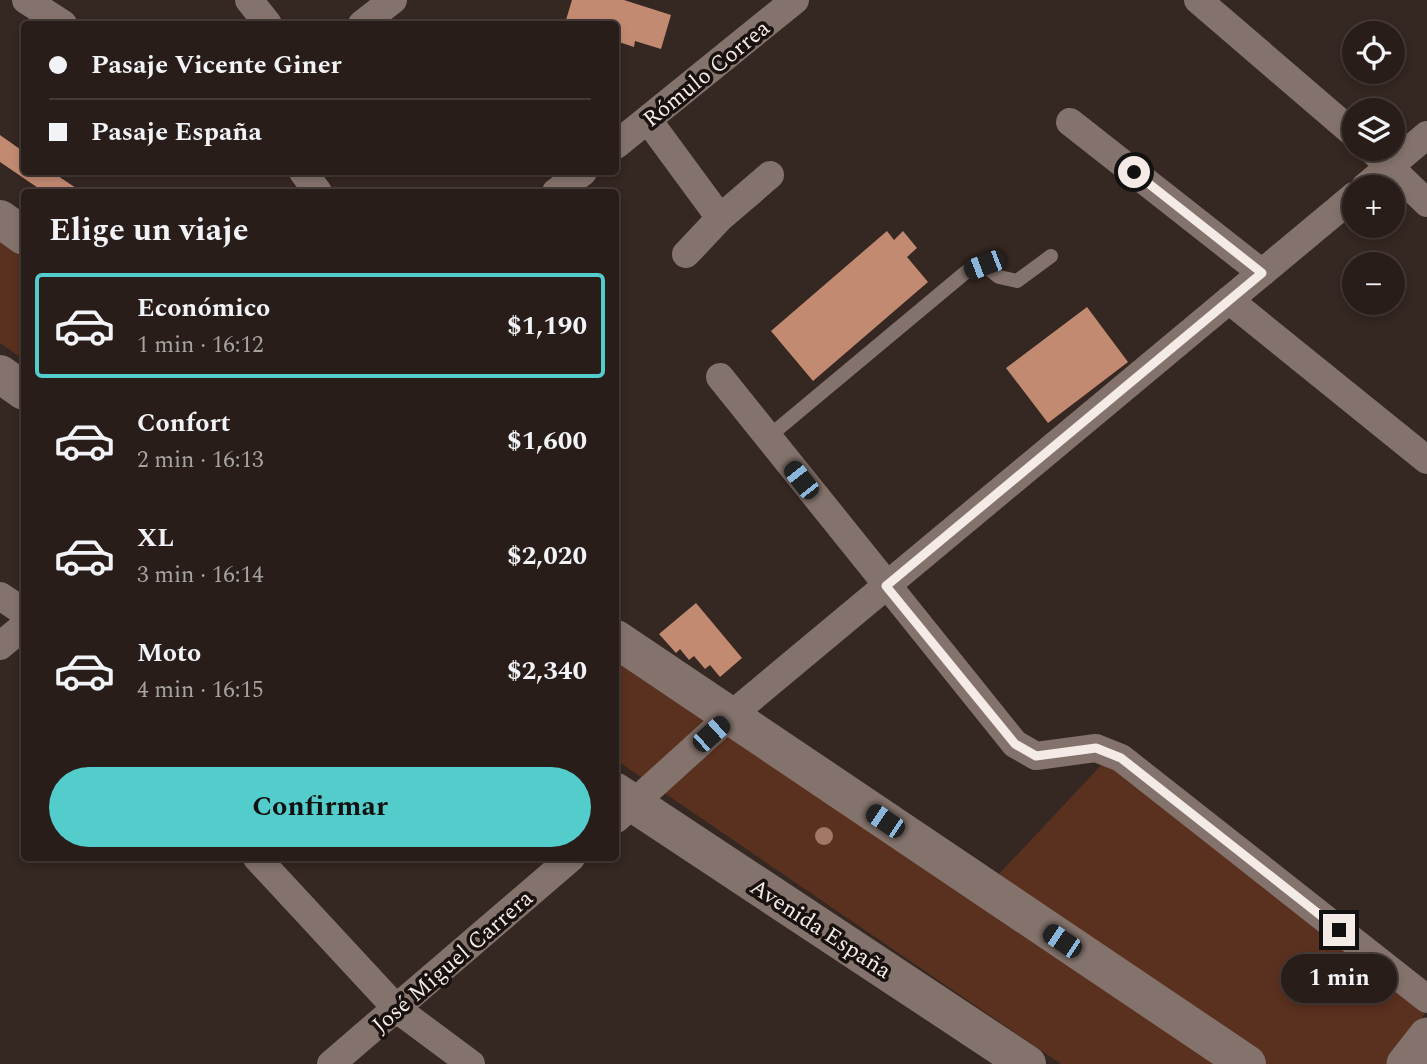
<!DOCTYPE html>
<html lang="es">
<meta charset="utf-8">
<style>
:root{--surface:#281d19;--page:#342a26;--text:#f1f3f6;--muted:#a5a2a2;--line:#443b38;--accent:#53cdcb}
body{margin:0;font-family:Spectral,serif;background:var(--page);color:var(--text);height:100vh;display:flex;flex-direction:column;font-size:26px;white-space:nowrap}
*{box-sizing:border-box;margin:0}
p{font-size:23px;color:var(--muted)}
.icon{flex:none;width:38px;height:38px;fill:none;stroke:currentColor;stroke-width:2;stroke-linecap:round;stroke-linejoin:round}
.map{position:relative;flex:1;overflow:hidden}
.details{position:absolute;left:21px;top:189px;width:598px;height:672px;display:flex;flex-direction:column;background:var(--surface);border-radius:7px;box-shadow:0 4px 10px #0003,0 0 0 2px var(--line)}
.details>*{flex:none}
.hud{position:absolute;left:21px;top:21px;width:598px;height:154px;border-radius:7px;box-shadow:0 4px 10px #0003,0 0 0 2px var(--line);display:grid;align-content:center;height:154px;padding:0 28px;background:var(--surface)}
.controls{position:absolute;left:1342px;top:21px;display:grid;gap:14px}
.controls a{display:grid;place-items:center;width:63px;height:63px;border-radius:50%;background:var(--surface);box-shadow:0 4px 10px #0003,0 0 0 2px var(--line);font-size:35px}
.end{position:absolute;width:32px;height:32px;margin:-16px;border:9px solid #f4eae6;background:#111;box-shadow:0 0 0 4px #111}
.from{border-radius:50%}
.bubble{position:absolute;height:49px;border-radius:24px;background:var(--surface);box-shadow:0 4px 10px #0003,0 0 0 2px var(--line);font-size:23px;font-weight:700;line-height:49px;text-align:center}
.car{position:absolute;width:21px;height:42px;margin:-21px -10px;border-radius:9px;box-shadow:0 0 5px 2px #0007;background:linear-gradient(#222 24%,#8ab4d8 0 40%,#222 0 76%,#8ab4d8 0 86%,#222 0)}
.hud b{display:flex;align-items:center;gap:24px;height:66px;font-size:26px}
.hud b+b{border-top:2px solid var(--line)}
.hud i{width:18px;height:18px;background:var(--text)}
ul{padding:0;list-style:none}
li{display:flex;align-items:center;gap:21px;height:105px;margin:0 14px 10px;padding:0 14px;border:4px solid transparent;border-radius:7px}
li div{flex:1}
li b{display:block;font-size:26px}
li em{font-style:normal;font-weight:700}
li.selected{border-color:var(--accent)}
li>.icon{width:63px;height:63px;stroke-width:1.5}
h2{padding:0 28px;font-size:32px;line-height:84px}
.cta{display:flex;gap:14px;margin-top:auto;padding:14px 28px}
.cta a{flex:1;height:80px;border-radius:42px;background:var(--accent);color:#111;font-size:28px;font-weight:700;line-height:80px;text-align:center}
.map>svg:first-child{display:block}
</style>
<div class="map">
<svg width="1427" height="1064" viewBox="0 0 1427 1064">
<rect width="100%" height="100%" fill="#352721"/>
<!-- green -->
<path fill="#5a301e" d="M 0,228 L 24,244 L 24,360 L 0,343 Z
M 616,652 L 1221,1064 L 1061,1064 L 616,760 Z
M 1106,760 L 1427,1011 L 1388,1064 L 1266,1064 L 999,874 Z"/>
<!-- building -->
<path fill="#c38a72" d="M 572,0 L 624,0 L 671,15 L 661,49 L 635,41 L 634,47 L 616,41 L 616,24 L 581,24 L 566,20 Z
M 0,135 L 24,152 L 24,172 L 52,172 L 82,192 L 44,192 L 0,162 Z
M 887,231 L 894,240 L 903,231 L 917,248 L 907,257 L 928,282 L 813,381 L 771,331 Z
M 1087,307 L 1128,362 L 1048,423 L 1006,368 Z
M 696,603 L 742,658 L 720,677 L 710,665 L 705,669 L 694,656 L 689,660 L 680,649 L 676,653 L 659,634 Z"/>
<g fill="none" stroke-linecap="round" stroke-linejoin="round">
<!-- service -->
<path stroke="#84736c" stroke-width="14" d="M 767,438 L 966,272 L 984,265 L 999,277 L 1017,281 L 1051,256"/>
<!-- minor -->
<path stroke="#84736c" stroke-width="28" d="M 26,0 L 63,24
M 249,0 L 268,24
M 1198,0 L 1354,134
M 362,24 L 393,0
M 648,120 L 720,218
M 1070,122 L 1262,273
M 616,145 L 795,0
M 1371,149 L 1427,203
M 303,172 L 318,192
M 1365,187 L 1427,135
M 556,192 L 583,172
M 686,254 L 720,218 L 770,175
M 1229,300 L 1427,460
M 720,377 L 1015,744 L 1036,756 L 1096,748 L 1121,758 L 1427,999
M 0,596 L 24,612
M 0,646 L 24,626
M 616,819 L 730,716 L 1354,196
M 257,858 L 397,1009 L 471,1064
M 331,1064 L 571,858"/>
<!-- tertiary -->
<path stroke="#84736c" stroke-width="37" d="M 1405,1064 L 1427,1036"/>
<!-- secondary -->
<path stroke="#84736c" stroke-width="38" d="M 0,219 L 24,236
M 0,374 L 24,391
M 616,639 L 1247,1064
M 616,792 L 1027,1064"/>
</g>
<!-- trees -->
<circle fill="#a27765" cx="824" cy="836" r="9"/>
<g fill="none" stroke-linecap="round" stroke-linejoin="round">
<!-- route -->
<path stroke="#f4eae6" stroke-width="9" d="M 1134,172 L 1262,273 L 886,586 L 1015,744 L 1036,756 L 1096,748 L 1121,758 L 1339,930"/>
</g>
<g text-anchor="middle" stroke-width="7" stroke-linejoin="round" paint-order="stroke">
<!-- street labels -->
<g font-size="23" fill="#f4eae6" stroke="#18110f">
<text transform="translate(706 73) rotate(-39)" y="8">Rómulo Correa</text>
<text transform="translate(821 928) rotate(33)" y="8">Avenida España</text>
<text transform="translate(452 961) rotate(-41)" y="8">José Miguel Carrera</text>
</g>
</g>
</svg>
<div class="controls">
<a><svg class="icon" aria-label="locate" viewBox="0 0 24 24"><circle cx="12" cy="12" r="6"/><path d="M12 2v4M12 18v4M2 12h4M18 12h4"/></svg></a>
<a><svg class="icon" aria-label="layers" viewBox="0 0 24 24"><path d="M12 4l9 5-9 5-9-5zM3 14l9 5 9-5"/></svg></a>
<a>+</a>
<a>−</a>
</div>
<i class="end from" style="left:1134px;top:172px"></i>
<i class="end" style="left:1339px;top:930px"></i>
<div class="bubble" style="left:1281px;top:954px;width:116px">1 min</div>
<i class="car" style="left:984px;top:265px;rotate:249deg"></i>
<i class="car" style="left:801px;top:480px;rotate:322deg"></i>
<i class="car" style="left:711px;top:734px;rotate:48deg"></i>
<i class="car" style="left:885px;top:821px;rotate:304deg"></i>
<i class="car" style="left:1062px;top:941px;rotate:304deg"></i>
<div class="hud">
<b><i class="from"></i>Pasaje Vicente Giner</b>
<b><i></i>Pasaje España</b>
</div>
<section class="details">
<h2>Elige un viaje</h2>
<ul>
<li class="selected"><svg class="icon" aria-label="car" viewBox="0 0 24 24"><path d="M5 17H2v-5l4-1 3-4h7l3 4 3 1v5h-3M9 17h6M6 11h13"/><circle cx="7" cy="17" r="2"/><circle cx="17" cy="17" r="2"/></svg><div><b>Económico</b><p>1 min · 16:12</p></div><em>$1,190</em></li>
<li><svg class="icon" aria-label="car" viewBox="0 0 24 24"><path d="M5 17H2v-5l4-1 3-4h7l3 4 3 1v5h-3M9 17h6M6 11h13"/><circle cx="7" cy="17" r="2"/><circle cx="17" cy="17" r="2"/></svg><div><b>Confort</b><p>2 min · 16:13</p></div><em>$1,600</em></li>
<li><svg class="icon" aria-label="car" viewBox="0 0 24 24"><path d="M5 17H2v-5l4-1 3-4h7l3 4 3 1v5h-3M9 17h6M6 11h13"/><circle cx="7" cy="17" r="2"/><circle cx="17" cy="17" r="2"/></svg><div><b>XL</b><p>3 min · 16:14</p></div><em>$2,020</em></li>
<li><svg class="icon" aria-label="car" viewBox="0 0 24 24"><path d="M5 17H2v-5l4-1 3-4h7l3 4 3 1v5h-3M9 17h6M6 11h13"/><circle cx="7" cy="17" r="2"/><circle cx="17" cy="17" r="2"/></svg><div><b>Moto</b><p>4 min · 16:15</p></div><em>$2,340</em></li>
</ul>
<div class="cta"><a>Confirmar</a></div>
</section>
</div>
